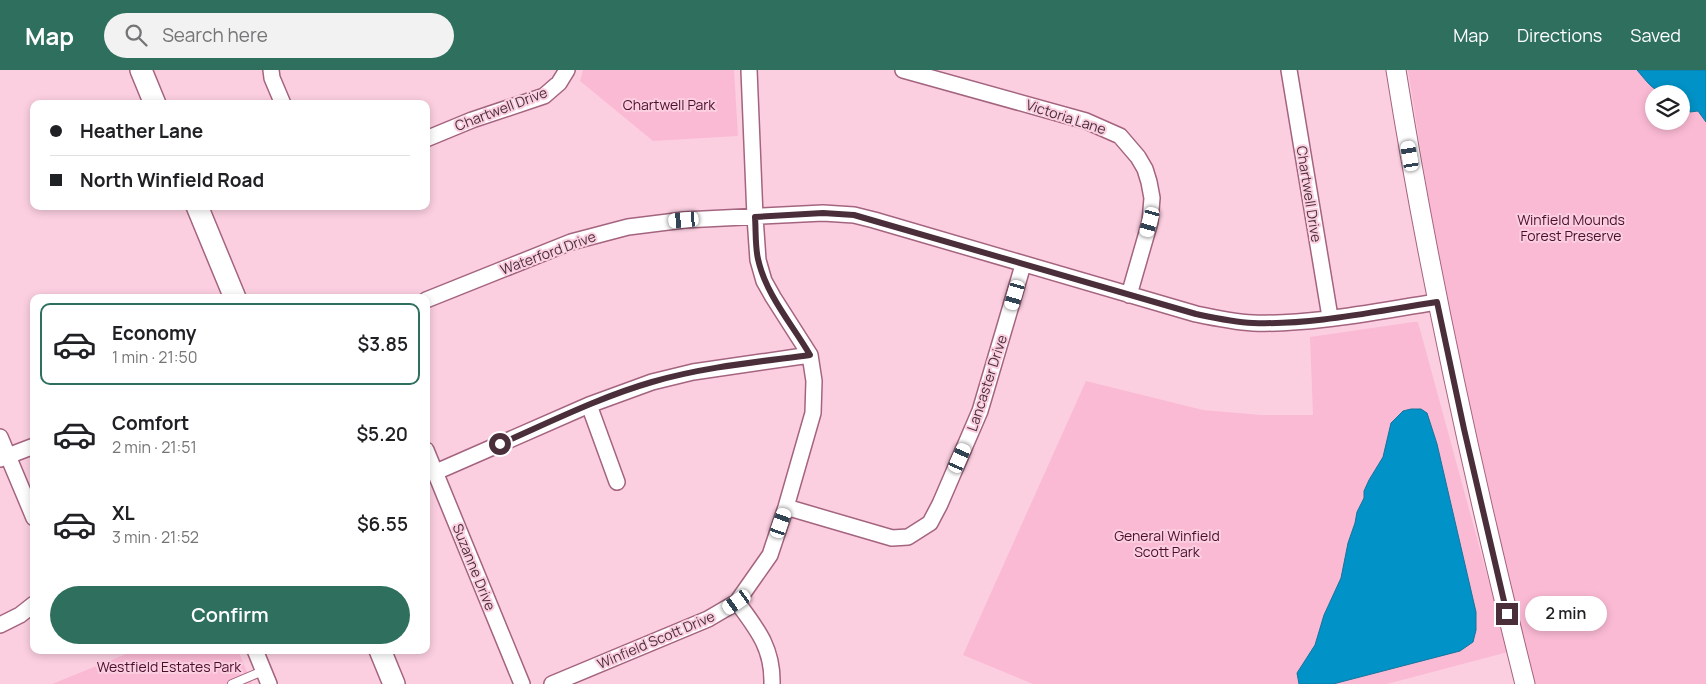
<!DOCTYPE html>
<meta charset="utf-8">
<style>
:root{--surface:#fff;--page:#f2f2f2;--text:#202124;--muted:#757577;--line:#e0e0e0;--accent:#2e6f5e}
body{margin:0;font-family:Manrope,sans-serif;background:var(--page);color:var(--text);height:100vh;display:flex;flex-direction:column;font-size:19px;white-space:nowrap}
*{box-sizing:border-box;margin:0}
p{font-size:16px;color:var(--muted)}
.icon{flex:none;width:28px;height:28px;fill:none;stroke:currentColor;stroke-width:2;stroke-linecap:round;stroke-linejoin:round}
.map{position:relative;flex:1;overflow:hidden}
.panel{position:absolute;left:30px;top:224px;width:400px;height:360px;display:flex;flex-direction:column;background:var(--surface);border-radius:10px;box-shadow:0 2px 8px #0003}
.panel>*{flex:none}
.banner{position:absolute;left:30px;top:30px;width:400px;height:110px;border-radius:10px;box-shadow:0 2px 8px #0003;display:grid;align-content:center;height:110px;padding:0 20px;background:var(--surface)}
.buttons{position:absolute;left:1645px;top:15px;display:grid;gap:10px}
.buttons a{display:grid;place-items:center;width:45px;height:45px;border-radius:50%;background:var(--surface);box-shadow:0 2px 8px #0003;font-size:25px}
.end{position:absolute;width:22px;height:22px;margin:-11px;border:6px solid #4a2e3a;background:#fff;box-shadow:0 0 0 2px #fff}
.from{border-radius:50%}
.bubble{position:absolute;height:35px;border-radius:18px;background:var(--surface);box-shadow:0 2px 8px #0003;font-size:16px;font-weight:600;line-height:35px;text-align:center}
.car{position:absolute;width:15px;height:30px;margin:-15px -8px;border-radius:6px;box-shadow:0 0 4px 1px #0007;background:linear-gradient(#fff 24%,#345 0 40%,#fff 0 76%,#345 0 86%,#fff 0)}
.banner b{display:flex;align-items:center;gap:18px;height:48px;font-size:19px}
.banner b+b{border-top:1px solid var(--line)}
.banner i{width:12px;height:12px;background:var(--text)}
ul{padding:9px 0 0;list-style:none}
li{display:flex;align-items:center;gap:15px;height:82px;margin:0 10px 8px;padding:0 10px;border:2px solid transparent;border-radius:10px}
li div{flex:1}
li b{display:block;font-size:19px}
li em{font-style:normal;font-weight:600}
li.on{border-color:var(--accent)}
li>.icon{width:45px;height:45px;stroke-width:1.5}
.primary-button{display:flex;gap:10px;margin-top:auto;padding:10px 20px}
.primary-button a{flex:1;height:58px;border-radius:30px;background:var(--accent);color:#fff;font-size:20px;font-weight:600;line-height:58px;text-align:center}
header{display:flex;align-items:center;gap:30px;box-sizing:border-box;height:70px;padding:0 25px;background:var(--accent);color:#fff}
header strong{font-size:24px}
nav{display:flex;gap:28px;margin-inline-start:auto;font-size:18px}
.search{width:350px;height:45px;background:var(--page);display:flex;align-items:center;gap:12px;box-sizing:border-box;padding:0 18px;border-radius:28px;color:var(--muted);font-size:19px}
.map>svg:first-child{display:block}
</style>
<header>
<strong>Map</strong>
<div class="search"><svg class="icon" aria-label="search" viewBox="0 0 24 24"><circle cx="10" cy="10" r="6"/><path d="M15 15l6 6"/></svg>Search here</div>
<nav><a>Map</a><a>Directions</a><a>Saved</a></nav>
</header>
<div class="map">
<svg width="1706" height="614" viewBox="0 0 1706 614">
<rect width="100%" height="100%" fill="#fbcfe0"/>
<!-- green -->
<path fill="#fbbad4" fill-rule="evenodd" d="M 583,0 L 734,0 L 738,66 L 653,71 L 580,11 Z
M 1408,0 L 1706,0 L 1706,614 L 1533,614 L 1471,354 L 1429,133 ZM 1654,24 L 1681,24 L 1681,51 L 1654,51 Z
M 1413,252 L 1418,252 L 1508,582 L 1387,614 L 1033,614 L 963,585 L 1086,311 L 1203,340 L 1261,345 L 1313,345 L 1310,267 Z
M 136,580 L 238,580 L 252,614 L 52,614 Z"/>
<!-- water -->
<path fill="#0192c7" stroke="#17749d" d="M 1637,0 L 1706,0 L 1706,52 L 1698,41 L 1690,42 L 1681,30 L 1681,24 C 1655,24 1653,19 1637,0 Z
M 1411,339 L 1421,339 L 1427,343 L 1437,374 L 1476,542 L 1476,560 L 1473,572 L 1460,581 L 1333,614 L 1299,614 L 1297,603 L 1315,575 L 1324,545 L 1341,508 L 1348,473 L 1355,453 L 1357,442 L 1364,428 L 1364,421 L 1369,410 L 1383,387 L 1391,353 L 1403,341 Z"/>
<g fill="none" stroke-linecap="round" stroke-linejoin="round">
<defs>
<path id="service" d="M 232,614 L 263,601"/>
<path id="minor" d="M 271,0 L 272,8 L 283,34
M 903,0 L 1086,51 L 1120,66 L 1138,87 L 1145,99 L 1149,112 L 1152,128 L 1150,152 L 1129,225
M 1289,0 L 1330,247
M 426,69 L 472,50 L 544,26 L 559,13 L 567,0
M 426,230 L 571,172 L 628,157 L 684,150 L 823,143 L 854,145 L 874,150 L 1196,244 C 1215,248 1234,252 1253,253 C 1312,255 1378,241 1437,232
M 589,335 L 617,412
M 0,367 L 34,448
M 426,380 L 522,614
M 0,389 L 34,376
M 436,402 L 589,335 L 652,312 L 693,302 L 810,285
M 786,437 L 892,468 L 908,467 L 930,453 L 940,434 L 980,341 L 1023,195
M 737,532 C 757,559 773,578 772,614
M 0,555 L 20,545 L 34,534
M 255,580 L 269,614
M 552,614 L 708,549 L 737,532 L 770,485 L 786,437 L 813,343 L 814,311 L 810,285 L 773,227 L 764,211 L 758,190 L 755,147 L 749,0"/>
<path id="tertiary" d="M 1396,0 C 1429,207 1474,411 1525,614"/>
<path id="secondary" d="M 141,0 L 155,34
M 197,136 L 235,228
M 380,580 L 394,614"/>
</defs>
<!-- service casing -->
<use href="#service" stroke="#a4647f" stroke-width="10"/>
<!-- minor casing -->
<use href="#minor" stroke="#a4647f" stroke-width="18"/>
<!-- tertiary casing -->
<use href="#tertiary" stroke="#a4647f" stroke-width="21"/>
<!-- secondary casing -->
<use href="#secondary" stroke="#a4647f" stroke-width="24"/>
<!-- service -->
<use href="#service" stroke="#fff" stroke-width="8"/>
<!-- minor -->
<use href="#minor" stroke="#fff" stroke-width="15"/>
<!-- tertiary -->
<use href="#tertiary" stroke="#fff" stroke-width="19"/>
<!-- secondary -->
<use href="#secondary" stroke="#fff" stroke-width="21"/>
</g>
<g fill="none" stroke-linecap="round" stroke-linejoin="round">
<!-- route -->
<path stroke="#4a2e3a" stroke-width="6" d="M 500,374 C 550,352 600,327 652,312 C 703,297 757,292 810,285 C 792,254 766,225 758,189 C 755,176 756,161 755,147 L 823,143 L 854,145 L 1196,244 C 1215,248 1233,252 1253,253 C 1314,255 1376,241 1437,232 L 1464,359 L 1507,544"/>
</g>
<g text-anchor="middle" stroke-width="4" stroke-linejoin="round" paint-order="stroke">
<!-- park labels -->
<g font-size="14" fill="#4b0e2d" stroke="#fbcfe0">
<text x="669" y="40">Chartwell Park</text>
<text x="1571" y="155">Winfield Mounds<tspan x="1571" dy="16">Forest Preserve</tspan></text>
<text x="1167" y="471">General Winfield<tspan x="1167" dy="16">Scott Park</tspan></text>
<text x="169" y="602">Westfield Estates Park</text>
</g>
<!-- street labels -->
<g font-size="14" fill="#4a2e3a" stroke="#fbcfe0">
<text transform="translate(501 39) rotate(-21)" y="5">Chartwell Drive</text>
<text transform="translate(1066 47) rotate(18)" y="5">Victoria Lane</text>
<text transform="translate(1309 124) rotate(81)" y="5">Chartwell Drive</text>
<text transform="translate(548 183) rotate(-20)" y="5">Waterford Drive</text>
<text transform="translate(987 313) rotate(-72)" y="5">Lancaster Drive</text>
<text transform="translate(474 497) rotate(68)" y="5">Suzanne Drive</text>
<text transform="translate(656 570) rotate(-23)" y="5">Winfield Scott Drive</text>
</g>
</g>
</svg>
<div class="buttons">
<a><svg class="icon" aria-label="layers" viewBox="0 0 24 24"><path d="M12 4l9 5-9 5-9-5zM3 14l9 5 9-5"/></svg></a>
</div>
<i class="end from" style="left:500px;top:374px"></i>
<i class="end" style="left:1507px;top:544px"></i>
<div class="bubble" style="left:1525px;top:526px;width:82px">2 min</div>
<i class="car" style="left:1410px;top:86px;rotate:350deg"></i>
<i class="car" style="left:684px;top:150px;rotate:265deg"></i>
<i class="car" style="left:1150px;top:152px;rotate:196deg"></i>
<i class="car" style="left:1015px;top:225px;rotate:196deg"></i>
<i class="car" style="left:960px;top:388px;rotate:24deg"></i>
<i class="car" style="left:781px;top:453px;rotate:19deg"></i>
<i class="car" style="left:737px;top:532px;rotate:235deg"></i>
<div class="banner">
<b><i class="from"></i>Heather Lane</b>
<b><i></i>North Winfield Road</b>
</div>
<section class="panel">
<ul>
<li class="on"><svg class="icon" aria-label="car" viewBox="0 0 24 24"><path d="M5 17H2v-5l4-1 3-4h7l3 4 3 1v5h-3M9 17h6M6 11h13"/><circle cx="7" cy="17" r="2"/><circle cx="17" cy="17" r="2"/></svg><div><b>Economy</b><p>1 min · 21:50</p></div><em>$3.85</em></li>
<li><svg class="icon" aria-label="car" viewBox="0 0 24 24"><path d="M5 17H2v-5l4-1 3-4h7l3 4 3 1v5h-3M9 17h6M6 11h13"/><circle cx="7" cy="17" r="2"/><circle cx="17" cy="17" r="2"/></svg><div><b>Comfort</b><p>2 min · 21:51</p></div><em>$5.20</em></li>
<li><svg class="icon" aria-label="car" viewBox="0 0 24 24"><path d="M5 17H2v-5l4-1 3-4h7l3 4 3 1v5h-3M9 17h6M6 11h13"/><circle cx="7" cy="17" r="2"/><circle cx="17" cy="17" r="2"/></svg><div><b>XL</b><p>3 min · 21:52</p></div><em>$6.55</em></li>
</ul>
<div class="primary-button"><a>Confirm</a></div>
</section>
</div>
